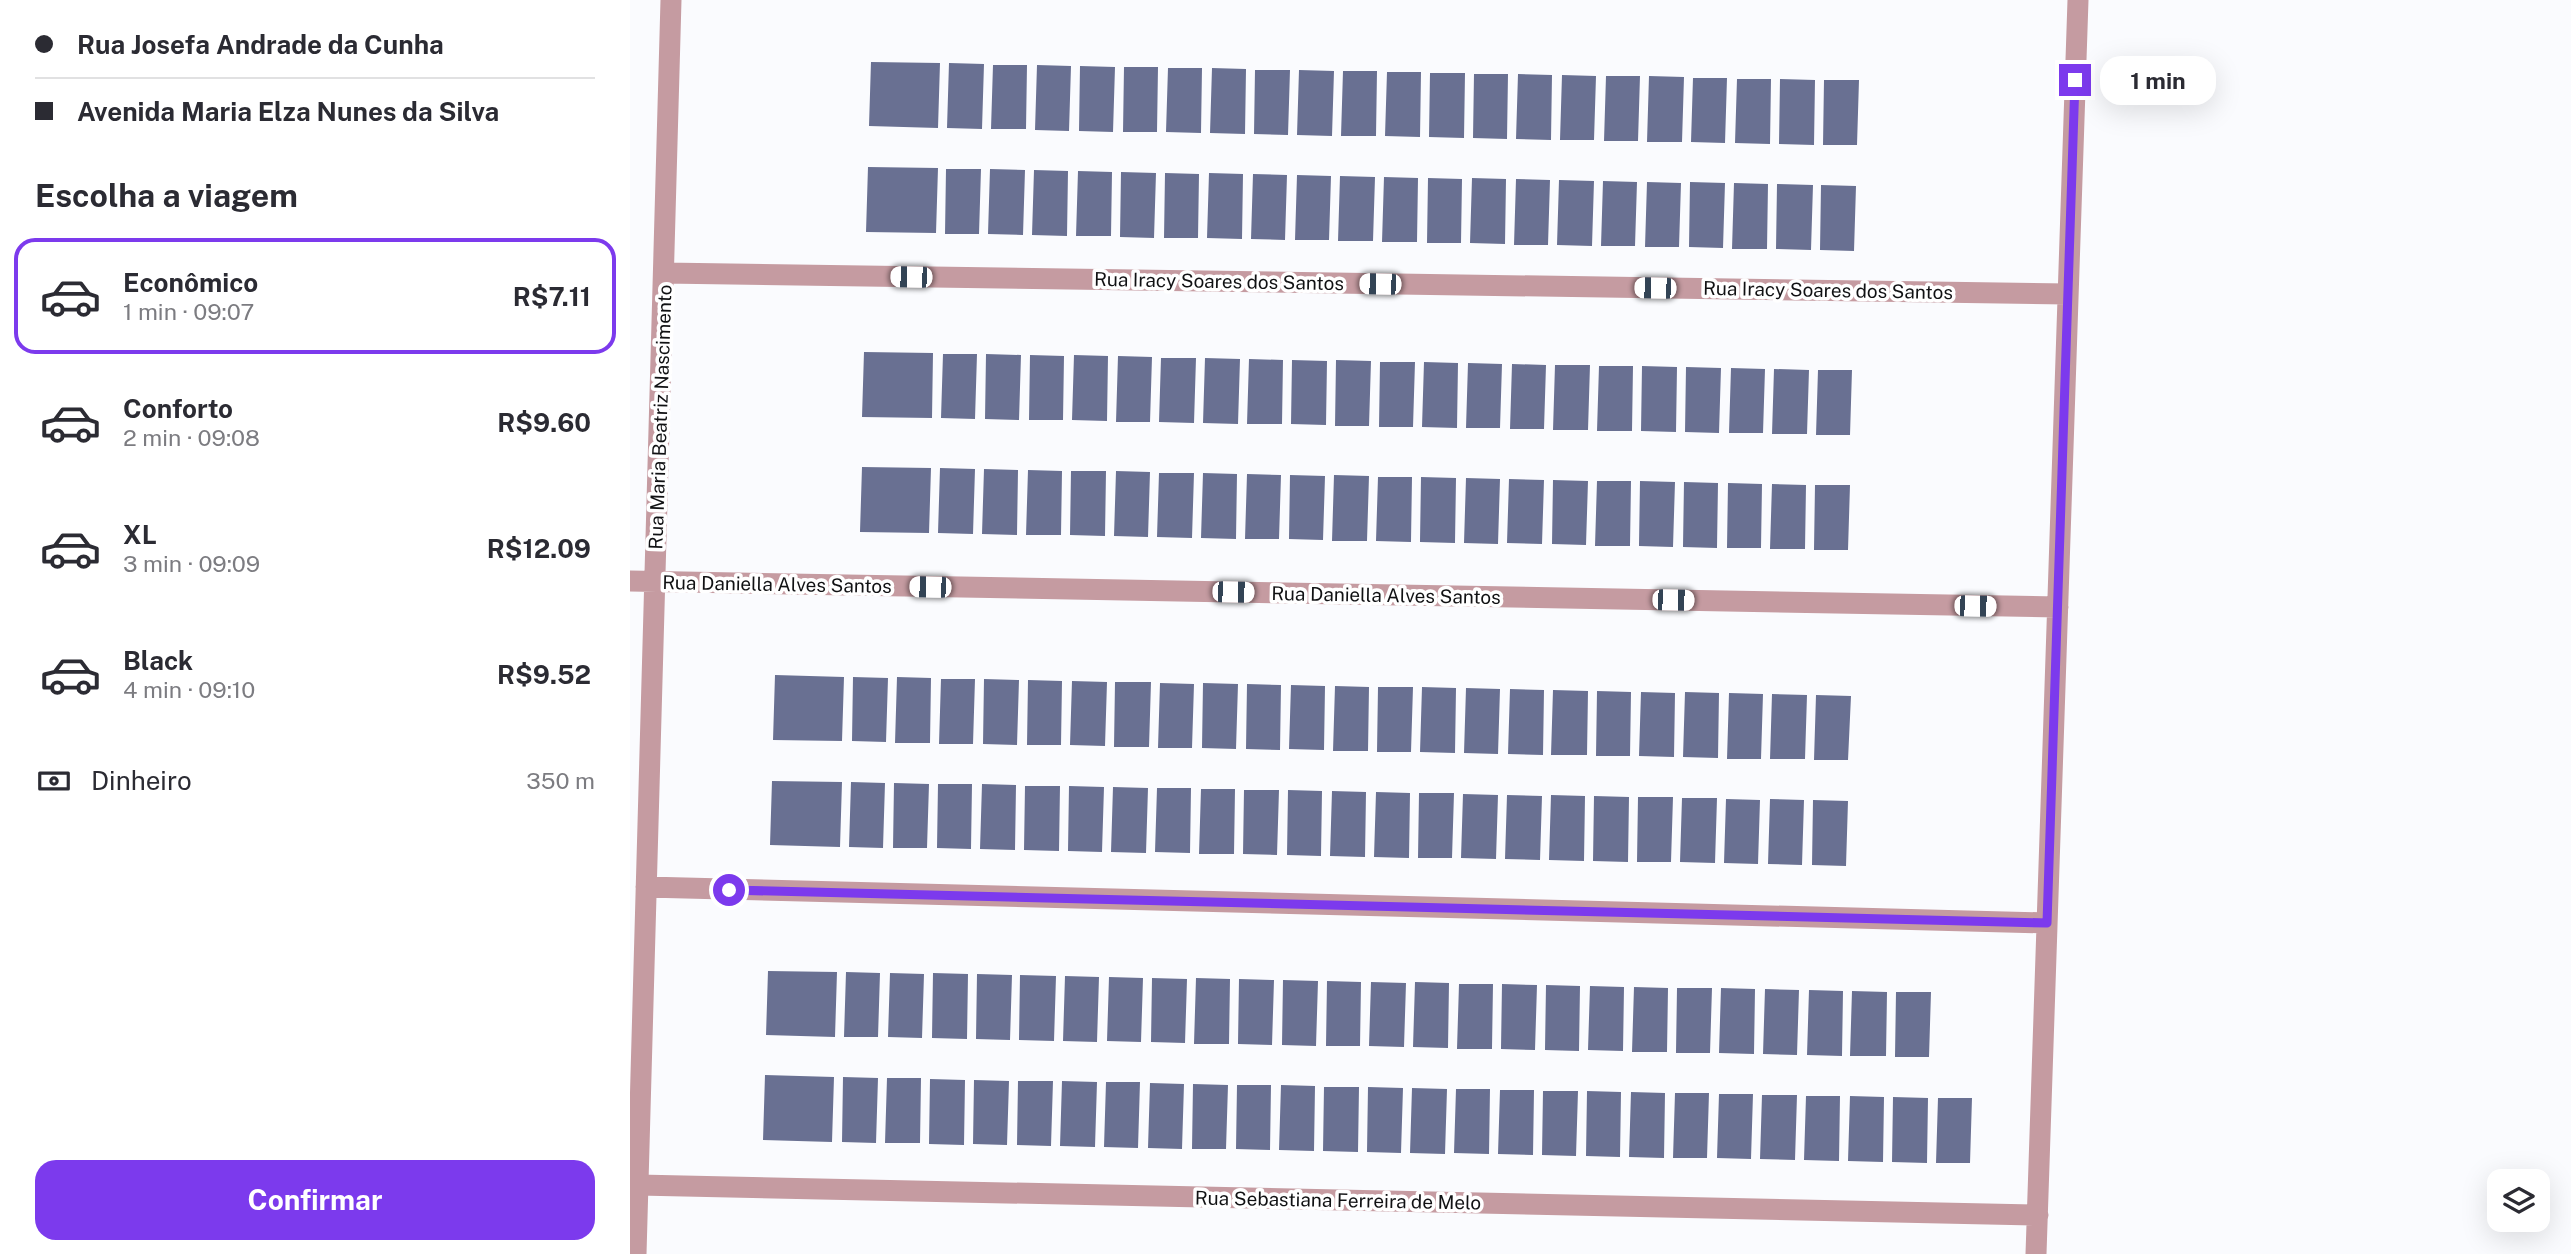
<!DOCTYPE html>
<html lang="pt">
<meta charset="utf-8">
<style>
:root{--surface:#fff;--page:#f7f7f7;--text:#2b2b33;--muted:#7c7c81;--line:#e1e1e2;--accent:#7c3aed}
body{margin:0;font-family:"Public Sans",sans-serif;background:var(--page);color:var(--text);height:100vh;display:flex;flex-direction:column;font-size:26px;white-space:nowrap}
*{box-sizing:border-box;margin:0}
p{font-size:23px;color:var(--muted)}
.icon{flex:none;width:38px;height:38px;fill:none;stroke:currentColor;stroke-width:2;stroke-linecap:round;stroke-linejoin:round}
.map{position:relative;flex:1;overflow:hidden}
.side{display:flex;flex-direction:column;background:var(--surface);width:630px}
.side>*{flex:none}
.guide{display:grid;align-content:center;height:154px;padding:0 35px;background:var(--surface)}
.tools{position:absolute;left:1857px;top:1169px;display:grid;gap:14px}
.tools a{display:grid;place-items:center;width:63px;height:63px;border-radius:14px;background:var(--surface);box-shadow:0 7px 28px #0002;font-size:35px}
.end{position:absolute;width:32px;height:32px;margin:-16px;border:9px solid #7c3aed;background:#fff;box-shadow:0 0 0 4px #fff}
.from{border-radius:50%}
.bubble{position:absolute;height:49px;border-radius:21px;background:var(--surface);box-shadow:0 7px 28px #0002;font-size:23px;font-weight:700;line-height:49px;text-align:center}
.car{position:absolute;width:21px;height:42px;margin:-21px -10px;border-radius:9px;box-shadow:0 0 5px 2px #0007;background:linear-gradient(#fff 24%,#345 0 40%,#fff 0 76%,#345 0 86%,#fff 0)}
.guide b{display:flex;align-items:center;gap:24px;height:66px;font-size:26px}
.guide b+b{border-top:2px solid var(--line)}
.guide i{width:18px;height:18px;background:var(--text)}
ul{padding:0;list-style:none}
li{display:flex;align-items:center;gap:21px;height:116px;margin:0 14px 10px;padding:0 21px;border:4px solid transparent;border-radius:21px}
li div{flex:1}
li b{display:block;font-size:26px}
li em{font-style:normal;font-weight:700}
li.current{border-color:var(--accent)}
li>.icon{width:63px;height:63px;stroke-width:1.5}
h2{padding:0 35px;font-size:32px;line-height:84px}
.pay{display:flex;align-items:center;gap:18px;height:77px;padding:0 35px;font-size:26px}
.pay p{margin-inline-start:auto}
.action{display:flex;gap:14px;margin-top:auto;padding:14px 35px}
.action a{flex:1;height:80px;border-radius:21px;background:var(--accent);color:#fff;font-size:28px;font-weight:700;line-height:80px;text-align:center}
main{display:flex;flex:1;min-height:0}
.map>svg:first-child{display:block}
</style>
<main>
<section class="side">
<div class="guide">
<b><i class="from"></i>Rua Josefa Andrade da Cunha</b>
<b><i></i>Avenida Maria Elza Nunes da Silva</b>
</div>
<h2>Escolha a viagem</h2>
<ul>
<li class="current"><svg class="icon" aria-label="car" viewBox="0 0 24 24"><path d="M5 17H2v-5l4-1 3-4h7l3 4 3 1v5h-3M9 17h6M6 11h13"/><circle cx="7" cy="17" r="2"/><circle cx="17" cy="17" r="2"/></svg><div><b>Econômico</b><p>1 min · 09:07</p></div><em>R$7.11</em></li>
<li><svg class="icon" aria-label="car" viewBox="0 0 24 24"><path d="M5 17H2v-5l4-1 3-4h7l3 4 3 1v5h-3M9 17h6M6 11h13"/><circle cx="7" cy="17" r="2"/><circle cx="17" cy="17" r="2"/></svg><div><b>Conforto</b><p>2 min · 09:08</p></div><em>R$9.60</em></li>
<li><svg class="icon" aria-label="car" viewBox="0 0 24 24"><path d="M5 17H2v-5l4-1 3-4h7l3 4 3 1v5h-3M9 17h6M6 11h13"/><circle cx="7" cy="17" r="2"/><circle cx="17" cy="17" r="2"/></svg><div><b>XL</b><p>3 min · 09:09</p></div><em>R$12.09</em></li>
<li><svg class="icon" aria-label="car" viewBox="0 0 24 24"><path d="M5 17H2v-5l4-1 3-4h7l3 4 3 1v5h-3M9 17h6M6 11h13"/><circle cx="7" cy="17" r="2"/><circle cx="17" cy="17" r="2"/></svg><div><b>Black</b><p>4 min · 09:10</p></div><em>R$9.52</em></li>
</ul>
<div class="pay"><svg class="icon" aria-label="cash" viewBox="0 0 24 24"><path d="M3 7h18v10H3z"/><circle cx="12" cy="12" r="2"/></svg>Dinheiro<p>350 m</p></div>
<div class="action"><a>Confirmar</a></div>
</section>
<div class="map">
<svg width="1941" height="1254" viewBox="0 0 1941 1254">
<rect width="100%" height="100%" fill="#fafbfe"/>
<!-- building -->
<path fill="#697092" d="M 241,62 L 310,63 L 308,128 L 239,126 Z
M 319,63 L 354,64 L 352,129 L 317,128 Z
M 363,65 L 397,65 L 396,129 L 361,129 Z
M 407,65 L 441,66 L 439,131 L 405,130 Z
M 450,66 L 485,67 L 483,132 L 449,131 Z
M 494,67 L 528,67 L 527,132 L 493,132 Z
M 538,68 L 572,68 L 571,133 L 536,132 Z
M 582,68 L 616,69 L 615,134 L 580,133 Z
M 625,70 L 660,70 L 658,135 L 624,134 Z
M 669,70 L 704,71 L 702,136 L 667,135 Z
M 713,71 L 747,71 L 746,136 L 711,136 Z
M 757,72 L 791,72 L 790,137 L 755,136 Z
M 800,73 L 835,73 L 834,138 L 799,137 Z
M 844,74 L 878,74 L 877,139 L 843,138 Z
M 888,74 L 922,75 L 921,140 L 886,139 Z
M 932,75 L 966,76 L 964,140 L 930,140 Z
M 976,76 L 1010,76 L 1008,141 L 974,141 Z
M 1019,76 L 1054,77 L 1052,142 L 1017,142 Z
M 1063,78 L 1097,78 L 1095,143 L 1061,142 Z
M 1107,79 L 1141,79 L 1140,144 L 1105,143 Z
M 1150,79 L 1185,80 L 1184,145 L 1149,144 Z
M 1194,80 L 1229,80 L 1227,145 L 1193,145 Z
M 238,167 L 308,168 L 306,233 L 236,232 Z
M 316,169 L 351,169 L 349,234 L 315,234 Z
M 360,169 L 395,170 L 393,235 L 358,234 Z
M 404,170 L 438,171 L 437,236 L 402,235 Z
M 448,171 L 482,172 L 481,236 L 446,236 Z
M 491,172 L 526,173 L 524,238 L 490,237 Z
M 535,173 L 569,174 L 568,238 L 534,238 Z
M 579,173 L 613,174 L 612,239 L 577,238 Z
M 623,174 L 657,175 L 655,240 L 621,239 Z
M 667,175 L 701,176 L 699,240 L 665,240 Z
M 710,176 L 745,177 L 743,241 L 708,241 Z
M 754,177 L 788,178 L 787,242 L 752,242 Z
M 798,178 L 832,179 L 831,243 L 797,243 Z
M 842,178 L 876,179 L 875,244 L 840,243 Z
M 886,179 L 920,180 L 918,245 L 884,245 Z
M 929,180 L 964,181 L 962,246 L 927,245 Z
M 973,181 L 1007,182 L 1005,246 L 971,246 Z
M 1017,182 L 1051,183 L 1049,247 L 1015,247 Z
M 1060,182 L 1095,183 L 1093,248 L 1059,247 Z
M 1104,183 L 1138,184 L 1137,249 L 1102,249 Z
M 1147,184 L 1183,185 L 1181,250 L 1146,249 Z
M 1191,185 L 1226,186 L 1224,251 L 1190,250 Z
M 234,352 L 303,353 L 302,418 L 232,417 Z
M 313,354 L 347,354 L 345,419 L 311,418 Z
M 356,354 L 391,355 L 389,420 L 355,419 Z
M 400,355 L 434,356 L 433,420 L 399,420 Z
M 444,355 L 478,356 L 477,421 L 442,420 Z
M 488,356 L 522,357 L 520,422 L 486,422 Z
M 531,358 L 566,358 L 564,423 L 529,422 Z
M 575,358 L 610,359 L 608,424 L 573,423 Z
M 619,359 L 653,360 L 652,424 L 617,424 Z
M 662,360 L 697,361 L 696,425 L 661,424 Z
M 706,360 L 741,361 L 739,426 L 705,426 Z
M 750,362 L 785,362 L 783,427 L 749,427 Z
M 794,362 L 828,363 L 827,428 L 792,427 Z
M 838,363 L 872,364 L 870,428 L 836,428 Z
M 882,364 L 916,365 L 914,429 L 880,429 Z
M 925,365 L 960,365 L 958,430 L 923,430 Z
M 969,366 L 1003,366 L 1002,431 L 967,431 Z
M 1012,366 L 1047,367 L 1046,432 L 1011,431 Z
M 1056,367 L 1091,368 L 1089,433 L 1055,432 Z
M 1101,368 L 1135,369 L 1133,433 L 1099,433 Z
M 1144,369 L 1179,370 L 1177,434 L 1142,434 Z
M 1188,370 L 1222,370 L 1220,435 L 1186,435 Z
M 232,467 L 301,468 L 299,533 L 230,532 Z
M 310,468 L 345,469 L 343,534 L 308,533 Z
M 354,469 L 388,470 L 387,535 L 352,534 Z
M 398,470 L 432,471 L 431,535 L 396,535 Z
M 441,471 L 476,471 L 475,536 L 440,535 Z
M 486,471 L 520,472 L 518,537 L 484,536 Z
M 529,473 L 564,473 L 562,538 L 527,537 Z
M 573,473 L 607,474 L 606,539 L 571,538 Z
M 617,474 L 651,475 L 649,539 L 615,539 Z
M 660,475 L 695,476 L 693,540 L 659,539 Z
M 704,475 L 739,476 L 737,541 L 702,541 Z
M 748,477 L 782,477 L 781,542 L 746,541 Z
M 791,477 L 826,478 L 825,543 L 790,542 Z
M 836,478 L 870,479 L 868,544 L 834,543 Z
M 879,479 L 914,480 L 912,544 L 877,543 Z
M 923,480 L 958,481 L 956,545 L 922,544 Z
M 967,481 L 1001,481 L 1000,546 L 965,546 Z
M 1010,481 L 1045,482 L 1043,547 L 1009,546 Z
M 1054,482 L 1088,483 L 1087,548 L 1053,547 Z
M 1098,483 L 1132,484 L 1131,548 L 1097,548 Z
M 1142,484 L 1176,485 L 1175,549 L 1140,549 Z
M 1185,485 L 1220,485 L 1218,550 L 1184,550 Z
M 145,675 L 214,677 L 212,741 L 143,740 Z
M 223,677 L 258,678 L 256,742 L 222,741 Z
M 267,677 L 301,678 L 300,743 L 265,743 Z
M 311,679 L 345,679 L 343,744 L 309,744 Z
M 354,679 L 389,680 L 387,745 L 353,744 Z
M 398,680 L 432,681 L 431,745 L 397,745 Z
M 442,681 L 477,682 L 475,746 L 440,745 Z
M 485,682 L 521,682 L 519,747 L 484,747 Z
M 530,683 L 564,684 L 562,748 L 528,748 Z
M 573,683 L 608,684 L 606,749 L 572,748 Z
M 617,684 L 651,685 L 650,750 L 616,749 Z
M 661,685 L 695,686 L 694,750 L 659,749 Z
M 705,686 L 739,687 L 738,751 L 703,751 Z
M 748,687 L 783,687 L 781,752 L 747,752 Z
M 792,687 L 826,688 L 825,753 L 790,752 Z
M 836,688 L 870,689 L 868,754 L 834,753 Z
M 880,689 L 914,690 L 913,755 L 878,754 Z
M 923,690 L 958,691 L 957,755 L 921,755 Z
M 967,691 L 1001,692 L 1000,756 L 966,756 Z
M 1011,692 L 1045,693 L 1044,757 L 1009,756 Z
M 1055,692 L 1089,693 L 1088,758 L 1053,757 Z
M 1099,693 L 1133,694 L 1131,759 L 1097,759 Z
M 1142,694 L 1177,695 L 1175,759 L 1140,759 Z
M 1186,695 L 1221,696 L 1218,760 L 1184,760 Z
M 142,781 L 212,782 L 210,847 L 140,845 Z
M 221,782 L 255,783 L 253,848 L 219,847 Z
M 264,783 L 299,784 L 297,848 L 263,848 Z
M 308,784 L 342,784 L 341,849 L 307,848 Z
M 352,784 L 386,785 L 385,850 L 350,849 Z
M 395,786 L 430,786 L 429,851 L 394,850 Z
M 439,786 L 474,787 L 472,852 L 438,851 Z
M 483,787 L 518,788 L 516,853 L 481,852 Z
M 527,788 L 561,788 L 560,853 L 525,852 Z
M 571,789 L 605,789 L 604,854 L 569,854 Z
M 614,790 L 649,790 L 647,855 L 613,854 Z
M 658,790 L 692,791 L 691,856 L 657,855 Z
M 702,791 L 736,792 L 735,857 L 700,856 Z
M 746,792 L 780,793 L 779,858 L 744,857 Z
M 789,793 L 824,793 L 822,858 L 788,858 Z
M 833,794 L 868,795 L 866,859 L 831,858 Z
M 877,795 L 912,796 L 910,860 L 875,859 Z
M 921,795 L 955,796 L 954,861 L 919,860 Z
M 964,796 L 999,797 L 998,862 L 963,861 Z
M 1008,797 L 1043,797 L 1041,862 L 1007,862 Z
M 1052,798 L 1087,798 L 1085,863 L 1050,862 Z
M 1096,799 L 1130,800 L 1128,864 L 1094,863 Z
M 1140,799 L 1174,800 L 1172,865 L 1138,864 Z
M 1183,800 L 1218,801 L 1216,866 L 1182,865 Z
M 138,971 L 207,972 L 205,1037 L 136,1035 Z
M 216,972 L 250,973 L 248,1037 L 214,1037 Z
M 260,973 L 294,974 L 292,1038 L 258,1037 Z
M 303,973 L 338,974 L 337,1039 L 302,1038 Z
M 347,974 L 382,975 L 380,1040 L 346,1039 Z
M 390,975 L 426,976 L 424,1041 L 389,1040 Z
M 435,976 L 469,977 L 467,1042 L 433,1041 Z
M 479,977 L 513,978 L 511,1042 L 477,1041 Z
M 522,978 L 557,979 L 555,1043 L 521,1042 Z
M 566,978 L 600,979 L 599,1044 L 564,1044 Z
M 609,979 L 644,980 L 642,1045 L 608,1044 Z
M 653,980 L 688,981 L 686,1046 L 652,1045 Z
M 697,981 L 731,982 L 730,1046 L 696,1046 Z
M 741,982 L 776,983 L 774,1047 L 739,1046 Z
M 785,982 L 819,983 L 818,1048 L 783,1047 Z
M 829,984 L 863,984 L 862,1049 L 827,1049 Z
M 872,984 L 907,985 L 905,1050 L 871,1049 Z
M 916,985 L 950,986 L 949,1051 L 915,1050 Z
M 960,986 L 994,987 L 993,1051 L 958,1050 Z
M 1004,987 L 1038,988 L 1037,1052 L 1002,1052 Z
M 1047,988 L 1082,988 L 1080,1053 L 1046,1053 Z
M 1091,988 L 1125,989 L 1124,1054 L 1089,1053 Z
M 1135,989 L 1169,990 L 1167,1055 L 1133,1054 Z
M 1179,990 L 1213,991 L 1212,1056 L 1177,1055 Z
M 1222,991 L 1257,992 L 1256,1056 L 1220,1056 Z
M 1266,992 L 1301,992 L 1299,1057 L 1265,1057 Z
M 135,1075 L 204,1077 L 202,1142 L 133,1140 Z
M 213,1077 L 248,1078 L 246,1143 L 212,1142 Z
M 257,1078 L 291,1078 L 290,1143 L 255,1143 Z
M 300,1079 L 335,1080 L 334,1145 L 299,1144 Z
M 344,1080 L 379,1081 L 377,1145 L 343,1144 Z
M 388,1081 L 423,1081 L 421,1146 L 387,1145 Z
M 432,1081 L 467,1082 L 465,1147 L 430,1146 Z
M 476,1082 L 510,1082 L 508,1148 L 474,1147 Z
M 520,1083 L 554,1084 L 552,1149 L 518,1148 Z
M 563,1084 L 598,1085 L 596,1149 L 562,1149 Z
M 607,1085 L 641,1085 L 640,1150 L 606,1149 Z
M 651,1085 L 685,1086 L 684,1151 L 649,1150 Z
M 694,1087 L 729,1087 L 728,1152 L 693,1151 Z
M 738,1087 L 773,1088 L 771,1153 L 737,1152 Z
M 782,1088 L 817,1089 L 815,1154 L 780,1153 Z
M 826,1089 L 860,1089 L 859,1154 L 824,1153 Z
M 870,1090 L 904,1090 L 903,1155 L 868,1154 Z
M 913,1091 L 948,1091 L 946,1156 L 912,1155 Z
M 957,1091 L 991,1092 L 990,1157 L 956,1156 Z
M 1001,1092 L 1035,1093 L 1034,1158 L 999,1157 Z
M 1045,1093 L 1079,1093 L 1077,1158 L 1043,1158 Z
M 1089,1094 L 1123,1094 L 1121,1159 L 1087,1158 Z
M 1132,1095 L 1167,1095 L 1165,1160 L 1130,1159 Z
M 1176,1096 L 1210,1096 L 1209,1161 L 1174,1160 Z
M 1220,1096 L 1254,1097 L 1253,1162 L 1218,1161 Z
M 1263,1097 L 1298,1098 L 1297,1163 L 1262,1162 Z
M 1308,1098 L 1342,1098 L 1340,1163 L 1306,1163 Z"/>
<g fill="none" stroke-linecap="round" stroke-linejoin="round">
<!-- minor -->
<path stroke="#c59ba1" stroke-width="21" d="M 34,273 L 1438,294
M 0,581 L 1428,607
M 16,887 L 1417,923
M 8,1185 L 1408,1215
M 6,1254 L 41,0
M 1406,1254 L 1448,0"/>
</g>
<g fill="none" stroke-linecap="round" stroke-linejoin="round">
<!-- route -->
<path stroke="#7c3aed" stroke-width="9" d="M 99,890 L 1417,923 L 1445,80"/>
</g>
<g text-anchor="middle" stroke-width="7" stroke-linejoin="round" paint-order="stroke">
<!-- street labels -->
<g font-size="19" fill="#101113" stroke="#fff">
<text transform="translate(589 281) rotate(1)" y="7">Rua Iracy Soares dos Santos</text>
<text transform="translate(1198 290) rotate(1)" y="7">Rua Iracy Soares dos Santos</text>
<text transform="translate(30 417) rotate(-88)" y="7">Rua Maria Beatriz Nascimento</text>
<text transform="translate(147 584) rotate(1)" y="7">Rua Daniella Alves Santos</text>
<text transform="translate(756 595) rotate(1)" y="7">Rua Daniella Alves Santos</text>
<text transform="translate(708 1200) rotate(1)" y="7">Rua Sebastiana Ferreira de Melo</text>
</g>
</g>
</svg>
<div class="tools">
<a><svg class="icon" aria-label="layers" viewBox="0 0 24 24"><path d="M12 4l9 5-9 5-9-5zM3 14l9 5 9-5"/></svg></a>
</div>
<i class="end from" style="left:99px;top:890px"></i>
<i class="end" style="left:1445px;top:80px"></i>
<div class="bubble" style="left:1470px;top:56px;width:116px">1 min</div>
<i class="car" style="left:281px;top:277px;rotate:271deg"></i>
<i class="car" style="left:750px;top:284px;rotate:271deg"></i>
<i class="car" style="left:1025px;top:288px;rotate:271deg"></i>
<i class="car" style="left:300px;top:587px;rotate:271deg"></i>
<i class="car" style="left:603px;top:592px;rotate:91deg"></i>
<i class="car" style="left:1043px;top:600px;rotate:91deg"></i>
<i class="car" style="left:1345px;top:606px;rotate:91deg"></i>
</div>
</main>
